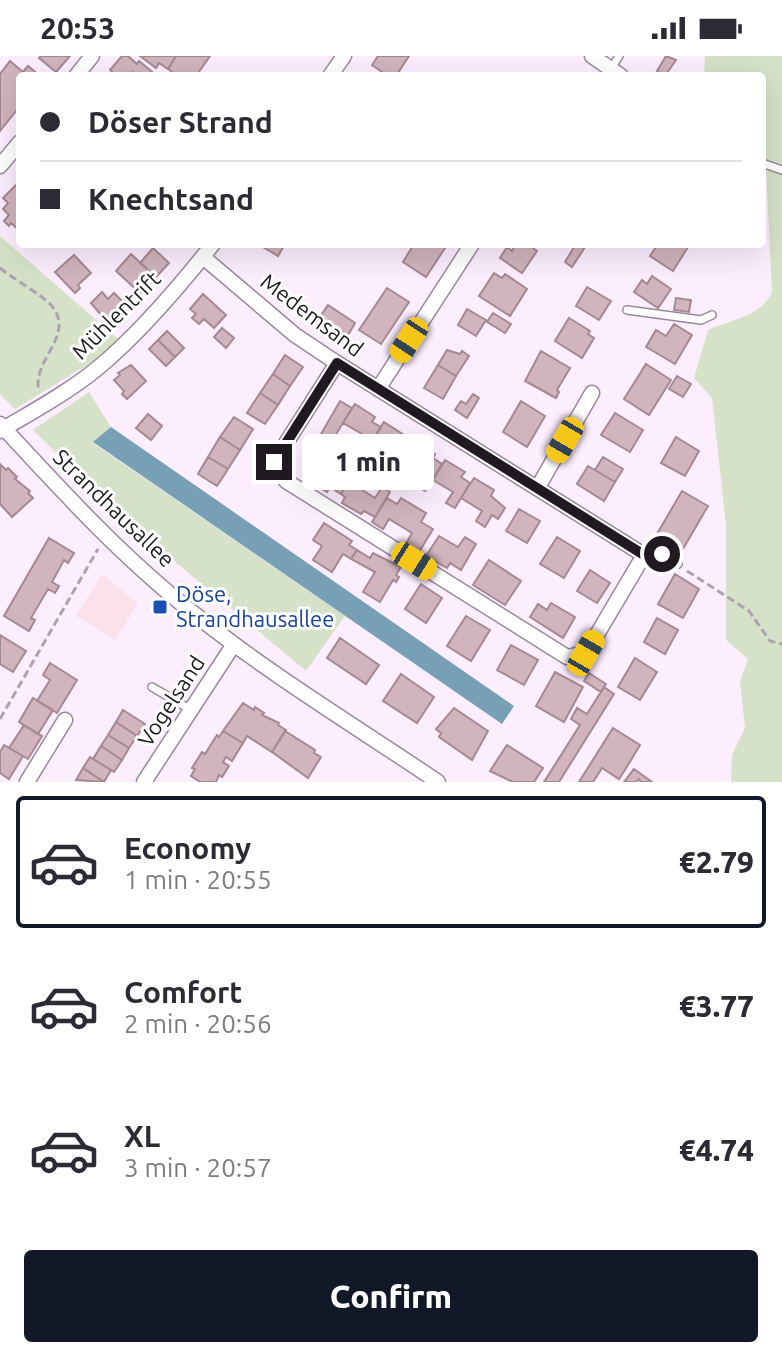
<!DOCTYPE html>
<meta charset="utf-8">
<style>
:root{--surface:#fff;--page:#f2f2f3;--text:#2b2b33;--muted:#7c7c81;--line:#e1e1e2;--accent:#111827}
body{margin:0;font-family:Ubuntu,sans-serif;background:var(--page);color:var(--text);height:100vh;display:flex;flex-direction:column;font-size:30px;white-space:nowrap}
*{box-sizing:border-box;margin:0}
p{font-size:26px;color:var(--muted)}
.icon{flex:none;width:44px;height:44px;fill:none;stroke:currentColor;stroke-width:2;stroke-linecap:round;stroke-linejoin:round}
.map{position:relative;height:726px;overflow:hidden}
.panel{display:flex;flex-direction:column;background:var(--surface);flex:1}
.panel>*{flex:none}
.banner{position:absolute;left:16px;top:16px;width:750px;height:176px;border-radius:8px;box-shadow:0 8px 32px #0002;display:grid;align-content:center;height:176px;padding:0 24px;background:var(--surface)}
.end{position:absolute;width:36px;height:36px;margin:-18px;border:10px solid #201921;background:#fff;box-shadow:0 0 0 4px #fff}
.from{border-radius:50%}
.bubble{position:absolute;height:56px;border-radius:8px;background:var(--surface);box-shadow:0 8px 32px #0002;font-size:26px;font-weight:800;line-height:56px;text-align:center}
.car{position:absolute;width:24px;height:48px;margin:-24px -12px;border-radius:10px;box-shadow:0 0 6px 2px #0007;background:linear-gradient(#f5c518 24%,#345 0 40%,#f5c518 0 76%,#345 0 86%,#f5c518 0)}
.banner b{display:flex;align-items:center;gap:28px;height:76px;font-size:30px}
.banner b+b{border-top:2px solid var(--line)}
.banner i{width:20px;height:20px;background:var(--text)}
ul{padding:14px 0 0;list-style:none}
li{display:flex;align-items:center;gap:24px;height:132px;margin:0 16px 12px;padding:0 8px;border:4px solid transparent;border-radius:8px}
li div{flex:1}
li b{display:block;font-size:30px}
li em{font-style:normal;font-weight:800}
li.active{border-color:var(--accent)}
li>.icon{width:72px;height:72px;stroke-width:1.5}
.primary-button{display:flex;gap:16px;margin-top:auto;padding:16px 24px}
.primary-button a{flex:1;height:92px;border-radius:8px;background:var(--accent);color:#fff;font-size:32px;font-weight:800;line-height:92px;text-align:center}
.status{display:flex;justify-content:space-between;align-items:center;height:56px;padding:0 40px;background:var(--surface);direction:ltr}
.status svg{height:22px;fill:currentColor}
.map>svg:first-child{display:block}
</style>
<div class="status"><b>20:53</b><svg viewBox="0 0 49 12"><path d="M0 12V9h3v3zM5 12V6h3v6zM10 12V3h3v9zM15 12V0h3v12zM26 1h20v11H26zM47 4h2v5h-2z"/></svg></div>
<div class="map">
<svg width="782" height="726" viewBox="0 0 782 726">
<rect width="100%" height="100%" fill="#fcedff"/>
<!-- industrial -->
<path fill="#fae1ea" d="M 102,518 L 138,548 L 115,584 L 76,560 Z"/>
<!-- green -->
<path fill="#d5e2c7" d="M 705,0 L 782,0 L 782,726 L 731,726 L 732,699 L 745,672 L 740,626 L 748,603 L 726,584 L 726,469 L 712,342 L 694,322 L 708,274 C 733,263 758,262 772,237 L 766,110 L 762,107 L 762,20 L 704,20 Z
M 0,180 L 118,283 L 92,306 L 15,353 L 0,338 Z
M 89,336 L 111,371 L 93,387 L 345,560 L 306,615 L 125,464 L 33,374 Z"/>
<!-- water -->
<path fill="#77a0b7" d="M 111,371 L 514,650 L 502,668 L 93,386 Z"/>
<!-- building -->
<path fill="#d1b4bd" stroke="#a58991" stroke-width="2" d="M 41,0 L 70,0 L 56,16 L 39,2 Z
M 122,0 L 128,0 L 137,8 L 139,5 L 157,20 L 137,20 L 133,16 L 130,20 L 117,20 L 110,14 Z
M 140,0 L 176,0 L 168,13 L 159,7 L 156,12 Z
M 176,0 L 210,0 L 196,20 L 178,20 L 168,13 Z
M 378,0 L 409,0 L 396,20 L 388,20 L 372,9 Z
M 666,0 L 676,4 L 665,20 L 657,15 Z
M 10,5 L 23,16 L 28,10 L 40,20 L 20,20 L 20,50 L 0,75 L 0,18 Z
M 17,128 L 20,131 L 20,175 L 11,167 L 9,170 L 4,165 L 9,159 L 3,153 L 8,147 L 3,142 Z
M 258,188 L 285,188 L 278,200 Z
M 414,188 L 447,189 L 426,221 L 403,206 Z
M 516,188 L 527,188 L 537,195 L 522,217 L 500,202 L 507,191 L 512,195 Z
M 576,188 L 587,188 L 572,211 L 565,206 Z
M 658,188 L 684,188 L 688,191 L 673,215 L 650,200 Z
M 153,192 L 169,207 L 156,221 L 140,207 Z
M 131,198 L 156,221 L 141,238 L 116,215 Z
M 74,199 L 91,217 L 78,229 L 80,232 L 75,237 L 55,216 Z
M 494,217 L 502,222 L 505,218 L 527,233 L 510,260 L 479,240 Z
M 652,220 L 671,233 L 658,252 L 634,236 L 642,224 L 647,228 Z
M 587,231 L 611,245 L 599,264 L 576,250 Z
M 387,232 L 409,246 L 381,288 L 359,274 Z
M 102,236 L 108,243 L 114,237 L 130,253 L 111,271 L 91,247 Z
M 203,238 L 226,259 L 214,272 L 204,263 L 199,268 L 192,262 L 196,258 L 190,253 Z
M 676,242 L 691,244 L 689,256 L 674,254 Z
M 328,249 L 355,267 L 348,279 L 320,261 Z
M 467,253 L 486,264 L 476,280 L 458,269 Z
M 493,257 L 511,268 L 505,277 L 487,266 Z
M 569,262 L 590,275 L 588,278 L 594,282 L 582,302 L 555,285 Z
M 674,268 L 692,279 L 675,308 L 646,291 L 656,274 L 666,280 Z
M 222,272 L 234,282 L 226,292 L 214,281 Z
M 167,275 L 184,292 L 175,301 L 158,284 Z
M 158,284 L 175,301 L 166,310 L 149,293 Z
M 447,294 L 460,298 L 462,295 L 469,300 L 456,320 L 438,309 Z
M 541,295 L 570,312 L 557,334 L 559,336 L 556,342 L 525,325 Z
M 285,299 L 303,311 L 290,330 L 273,318 Z
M 646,308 L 671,324 L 649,359 L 624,343 Z
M 131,309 L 146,325 L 127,343 L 122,338 L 124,335 L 114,324 L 120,319 L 118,317 Z
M 438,309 L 456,320 L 443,343 L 424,332 Z
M 273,318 L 290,330 L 278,349 L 260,337 Z
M 677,320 L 691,328 L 683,341 L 669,333 Z
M 260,337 L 278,349 L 265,368 L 247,357 Z
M 473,338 L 479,342 L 467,362 L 455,354 L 461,345 L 466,348 Z
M 340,345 L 352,352 L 324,398 L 313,392 Z
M 521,345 L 545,360 L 527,391 L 503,376 Z
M 355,348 L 375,361 L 372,366 L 381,371 L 365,398 L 354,391 L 362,378 L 343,367 Z
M 615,357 L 643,374 L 630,396 L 601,379 Z
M 148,358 L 162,370 L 151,384 L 136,372 Z
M 234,361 L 253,373 L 240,394 L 220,381 Z
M 384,366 L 404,379 L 401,383 L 412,389 L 395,416 L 386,410 L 393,398 L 372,385 Z
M 220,381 L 240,394 L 228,413 L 208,401 Z
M 676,381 L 699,395 L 685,420 L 661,407 Z
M 414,385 L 435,398 L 433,402 L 442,408 L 425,435 L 415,429 L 423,417 L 402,404 Z
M 208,401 L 228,413 L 217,430 L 198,418 Z
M 603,401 L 623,413 L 615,426 L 595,414 Z
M 445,404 L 465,416 L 461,421 L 470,427 L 455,452 L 446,447 L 453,436 L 433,424 Z
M 319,406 L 338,417 L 345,406 L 356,413 L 341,438 L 330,431 L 327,436 L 308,424 Z
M 0,408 L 6,414 L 8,412 L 17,421 L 15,423 L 30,435 L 28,437 L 33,442 L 12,461 L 0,448 Z
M 588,410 L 615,426 L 604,445 L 577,428 Z
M 351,422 L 356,426 L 354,429 L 375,442 L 382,431 L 390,436 L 375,461 L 364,455 L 361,458 L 342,447 L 345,441 L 341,438 Z
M 474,422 L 494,434 L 491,440 L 505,452 L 498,463 L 492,459 L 485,471 L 476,465 L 482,455 L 461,442 Z
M 682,435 L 708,450 L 683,493 L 657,478 Z
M 387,442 L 397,448 L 401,442 L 426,457 L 421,466 L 433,473 L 419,496 L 406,488 L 412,477 L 389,463 L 383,473 L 372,466 Z
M 519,453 L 540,465 L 527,487 L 506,475 Z
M 324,467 L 352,485 L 349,489 L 357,494 L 351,503 L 343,498 L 332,516 L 313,504 L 322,490 L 313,484 Z
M 439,480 L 458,491 L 465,481 L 476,488 L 461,514 L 450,507 L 447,512 L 426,500 Z
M 557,481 L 580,495 L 564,522 L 540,508 Z
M 49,482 L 74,497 L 68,507 L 64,504 L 52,526 L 59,530 L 55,537 L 48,533 L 31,562 L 35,564 L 29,575 L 4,560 Z
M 357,494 L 370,502 L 373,497 L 401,511 L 396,519 L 399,521 L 396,526 L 393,524 L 380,546 L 363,536 L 375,516 L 351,503 Z
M 489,504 L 521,525 L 505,549 L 473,529 Z
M 590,514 L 610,527 L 597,547 L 577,535 Z
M 675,518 L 699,533 L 683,562 L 658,548 Z
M 421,528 L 442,542 L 426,567 L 405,553 Z
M 551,547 L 575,561 L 563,582 L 530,561 L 538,548 L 547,554 Z
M 466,560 L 490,574 L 471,605 L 447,590 Z
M 657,562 L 678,574 L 665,598 L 644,586 Z
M 0,579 L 26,595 L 13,616 L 0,608 Z
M 340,582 L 379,609 L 366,628 L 327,602 Z
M 511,589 L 538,604 L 524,629 L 497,614 Z
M 635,602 L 657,616 L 640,644 L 618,631 Z
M 50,607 L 77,624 L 57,657 L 37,645 L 50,624 L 43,619 Z
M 555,616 L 583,631 L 564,666 L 536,650 Z
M 589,617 L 606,628 L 601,636 L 584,625 Z
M 401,618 L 434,641 L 417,667 L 383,645 Z
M 604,631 L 614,638 L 559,726 L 544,726 L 580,669 L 571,663 L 577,652 L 587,658 Z
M 33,642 L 53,654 L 38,678 L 19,666 Z
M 243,647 L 254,654 L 255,651 L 264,657 L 262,659 L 279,667 L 278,669 L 286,674 L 272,696 L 247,680 L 243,687 L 223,675 Z
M 454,652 L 488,675 L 472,704 L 439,681 L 441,677 L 436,673 Z
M 123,654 L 145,668 L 137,680 L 116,666 Z
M 116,666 L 137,680 L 129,692 L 108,679 Z
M 24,669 L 42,680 L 28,703 L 9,692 Z
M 613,672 L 640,689 L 628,709 L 619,723 L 602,712 L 593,726 L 579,726 Z
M 223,675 L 243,687 L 232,705 L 226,701 L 223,706 L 229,710 L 222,721 L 219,719 L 216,726 L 200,726 L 191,720 L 195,713 L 192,712 L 202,696 L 205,698 L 217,679 L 219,681 Z
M 285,675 L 315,694 L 314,697 L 321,701 L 308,722 L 272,696 Z
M 108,679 L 129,692 L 122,704 L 101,690 Z
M 4,689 L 23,700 L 9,723 L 0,717 L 0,696 Z
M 507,689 L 543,712 L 534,726 L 513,726 L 490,715 Z
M 101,690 L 122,704 L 114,716 L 93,703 Z
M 90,701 L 111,714 L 104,726 L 83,712 Z
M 83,712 L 104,726 L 76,724 Z
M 634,713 L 652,726 L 641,726 L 639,723 L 636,726 L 624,726 Z"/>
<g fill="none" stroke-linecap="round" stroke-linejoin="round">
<defs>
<path id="lane" d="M 611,13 L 619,0
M 762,107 L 782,114
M 627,254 L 701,264 L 712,259
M 644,499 L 662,498 L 678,508
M 152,631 L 191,654"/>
<path id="street" d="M 592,0 L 621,20
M 76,20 L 92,0
M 330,20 L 344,0
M 0,110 L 20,86
M 203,201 L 295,279 L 337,307 L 644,499 L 586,597 L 567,601 L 286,425 L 274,406 L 337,307
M 378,333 L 472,188
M 0,368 C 61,434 121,500 192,556 C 269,618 357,671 438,726
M 0,375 C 33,355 69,336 99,311 C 141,276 179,231 213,188
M 538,431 L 592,337
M 27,726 L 65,664
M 144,726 L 234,588"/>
</defs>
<!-- lane casing -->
<use href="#lane" stroke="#9a899d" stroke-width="10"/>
<!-- street casing -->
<use href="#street" stroke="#9a899d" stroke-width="17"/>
<!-- path -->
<path stroke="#aea2b1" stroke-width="3" stroke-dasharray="8 4" stroke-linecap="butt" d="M 0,212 C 12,222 42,239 51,249 C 77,279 31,304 39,335
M 687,515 L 749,555 L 770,585 L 782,588
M 0,663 L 98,493"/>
<!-- lane -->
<use href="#lane" stroke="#fff" stroke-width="7"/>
<!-- street -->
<use href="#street" stroke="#fff" stroke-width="14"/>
</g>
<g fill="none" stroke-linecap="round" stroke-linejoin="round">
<!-- route -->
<path stroke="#201921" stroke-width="10" d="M 274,406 L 337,307 L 644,499 L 662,498"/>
</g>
<!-- markers -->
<rect fill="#1a4fb4" stroke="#fff" stroke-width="3" x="152" y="543" width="16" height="16" rx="4"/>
<g text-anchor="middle" stroke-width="6" stroke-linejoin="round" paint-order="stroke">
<!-- street labels -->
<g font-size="22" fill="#201921" stroke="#fff">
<text transform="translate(116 259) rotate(-45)" y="8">Mühlentrift</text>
<text transform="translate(312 259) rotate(37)" y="8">Medemsand</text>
<text transform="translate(114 452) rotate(44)" y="8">Strandhausallee</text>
<text transform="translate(171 645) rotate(-57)" y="8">Vogelsand</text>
</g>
<!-- transit labels -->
<g font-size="22" fill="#164399" stroke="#fff" text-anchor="start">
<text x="176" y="546">Döse,<tspan x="176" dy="25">Strandhausallee</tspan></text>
</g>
</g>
</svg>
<i class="end from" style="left:662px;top:498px"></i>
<i class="end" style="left:274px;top:406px"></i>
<div class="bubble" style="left:302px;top:378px;width:132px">1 min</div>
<i class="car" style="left:409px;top:284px;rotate:213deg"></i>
<i class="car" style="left:565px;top:384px;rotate:210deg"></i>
<i class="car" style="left:414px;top:505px;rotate:122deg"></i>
<i class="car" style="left:586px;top:597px;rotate:30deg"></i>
<div class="banner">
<b><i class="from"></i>Döser Strand</b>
<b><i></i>Knechtsand</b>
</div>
</div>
<section class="panel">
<ul>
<li class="active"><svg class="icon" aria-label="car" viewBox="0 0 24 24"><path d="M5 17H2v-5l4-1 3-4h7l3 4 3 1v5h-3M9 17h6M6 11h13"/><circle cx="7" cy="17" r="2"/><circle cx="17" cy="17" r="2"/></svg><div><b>Economy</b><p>1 min · 20:55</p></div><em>€2.79</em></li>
<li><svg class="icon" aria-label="car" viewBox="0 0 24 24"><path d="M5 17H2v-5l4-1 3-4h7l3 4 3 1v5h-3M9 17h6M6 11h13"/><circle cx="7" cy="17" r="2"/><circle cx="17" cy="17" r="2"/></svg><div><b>Comfort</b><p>2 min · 20:56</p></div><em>€3.77</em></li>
<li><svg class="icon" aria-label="car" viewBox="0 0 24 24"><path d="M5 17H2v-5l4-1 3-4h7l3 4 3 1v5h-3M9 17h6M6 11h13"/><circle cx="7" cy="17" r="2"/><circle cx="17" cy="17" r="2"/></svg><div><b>XL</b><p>3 min · 20:57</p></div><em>€4.74</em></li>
</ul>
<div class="primary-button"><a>Confirm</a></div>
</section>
